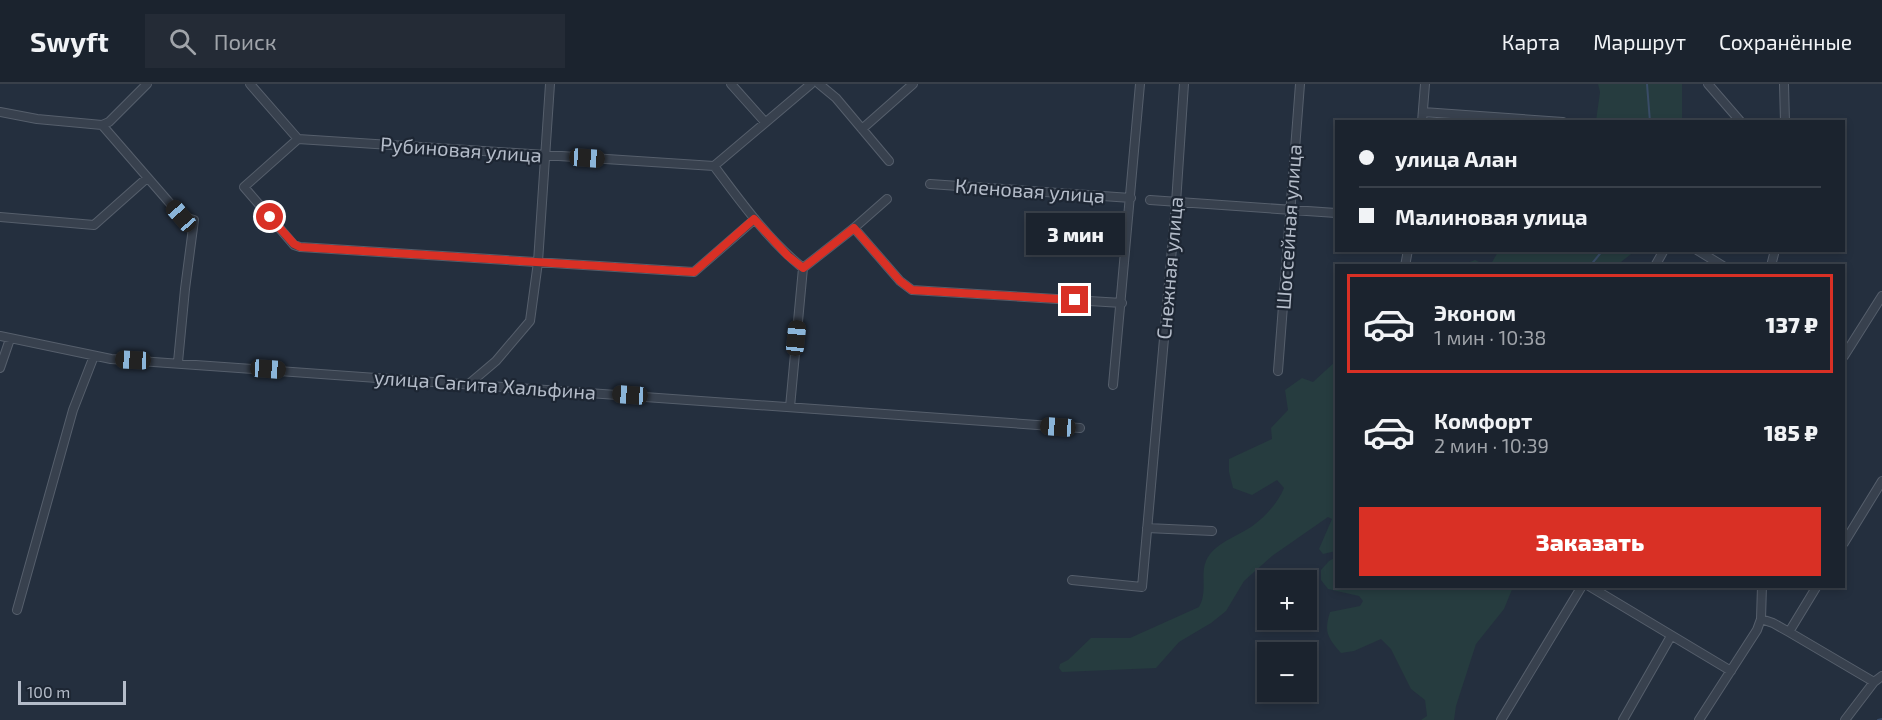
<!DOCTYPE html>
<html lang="ru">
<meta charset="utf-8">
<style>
:root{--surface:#1b232e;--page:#242b36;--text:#f1f3f6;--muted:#a0a4aa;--line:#39404a;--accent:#d93025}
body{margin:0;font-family:"Exo 2",sans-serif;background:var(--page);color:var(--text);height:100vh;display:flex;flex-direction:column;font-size:22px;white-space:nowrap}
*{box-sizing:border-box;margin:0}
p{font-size:20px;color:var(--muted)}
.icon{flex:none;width:33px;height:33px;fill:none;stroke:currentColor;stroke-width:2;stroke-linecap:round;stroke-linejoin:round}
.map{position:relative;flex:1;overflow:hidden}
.drawer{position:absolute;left:1335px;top:180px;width:510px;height:324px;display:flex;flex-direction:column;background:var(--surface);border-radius:0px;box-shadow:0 3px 9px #0003,0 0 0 2px var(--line)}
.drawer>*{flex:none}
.banner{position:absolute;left:1335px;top:36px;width:510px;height:132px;border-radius:0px;box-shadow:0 3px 9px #0003,0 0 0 2px var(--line);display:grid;align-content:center;height:132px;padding:0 24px;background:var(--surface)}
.controls{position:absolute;left:1257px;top:486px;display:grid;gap:12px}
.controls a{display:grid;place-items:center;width:60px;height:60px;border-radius:0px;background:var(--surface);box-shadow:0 3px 9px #0003,0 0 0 2px var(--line);font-size:30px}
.scale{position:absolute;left:18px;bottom:15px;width:108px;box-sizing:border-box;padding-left:6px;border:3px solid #b4bcc9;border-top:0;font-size:16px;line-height:21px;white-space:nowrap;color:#b4bcc9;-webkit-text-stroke:4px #1d2633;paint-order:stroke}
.end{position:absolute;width:27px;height:27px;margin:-14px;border:8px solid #d93025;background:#fff;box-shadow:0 0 0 3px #fff}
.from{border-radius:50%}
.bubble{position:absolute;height:42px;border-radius:0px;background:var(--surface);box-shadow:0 3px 9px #0003,0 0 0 2px var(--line);font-size:20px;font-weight:800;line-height:42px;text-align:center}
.car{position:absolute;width:18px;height:36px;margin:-18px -9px;border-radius:8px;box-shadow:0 0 4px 2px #0007;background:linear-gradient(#222 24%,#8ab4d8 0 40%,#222 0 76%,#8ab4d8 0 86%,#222 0)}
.banner b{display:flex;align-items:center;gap:21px;height:57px;font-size:22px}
.banner b+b{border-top:2px solid var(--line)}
.banner i{width:15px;height:15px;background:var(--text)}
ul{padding:10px 0 0;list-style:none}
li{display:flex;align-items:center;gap:18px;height:99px;margin:0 12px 9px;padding:0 12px;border:3px solid transparent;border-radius:0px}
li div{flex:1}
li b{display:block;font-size:22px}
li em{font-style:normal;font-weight:800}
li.on{border-color:var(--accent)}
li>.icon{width:54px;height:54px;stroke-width:1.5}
.action{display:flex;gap:12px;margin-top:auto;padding:12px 24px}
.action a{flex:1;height:69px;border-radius:0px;background:var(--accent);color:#fff;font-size:24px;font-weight:800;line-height:69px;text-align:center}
header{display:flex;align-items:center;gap:36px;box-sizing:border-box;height:84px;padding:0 30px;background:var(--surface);border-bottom:2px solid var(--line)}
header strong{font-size:28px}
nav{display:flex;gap:33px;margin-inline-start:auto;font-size:21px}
.search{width:420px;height:54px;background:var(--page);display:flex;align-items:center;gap:15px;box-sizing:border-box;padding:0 21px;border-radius:0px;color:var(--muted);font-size:22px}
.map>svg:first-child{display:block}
</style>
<header>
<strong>Swyft</strong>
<div class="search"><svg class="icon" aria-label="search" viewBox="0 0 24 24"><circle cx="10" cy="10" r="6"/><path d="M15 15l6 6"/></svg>Поиск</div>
<nav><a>Карта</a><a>Маршрут</a><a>Сохранённые</a></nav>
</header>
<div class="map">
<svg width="1882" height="636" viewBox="0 0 1882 636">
<rect width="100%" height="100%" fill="#242f3e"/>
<!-- green -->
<path fill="#263c3f" d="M 1598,0 L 1682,0 L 1682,37 L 1596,37 L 1600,8 Z
M 1499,166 L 1635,166 L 1635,167 L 1617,181 L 1462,181 L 1475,176 L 1483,180 L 1491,180 Z
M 1336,277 L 1336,467 L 1323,470 L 1319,465 L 1332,435 L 1328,433 L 1272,472 L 1244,497 L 1226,527 L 1211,539 L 1179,558 L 1156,584 L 1062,588 L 1059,584 L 1060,580 L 1068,576 L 1091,554 L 1130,554 L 1199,523 C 1208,507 1200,491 1206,477 C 1214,459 1236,453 1251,443 C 1265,433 1278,419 1284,404 L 1277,396 L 1252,411 L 1233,404 L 1229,388 L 1229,375 L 1272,355 L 1271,344 L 1288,326 L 1285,306 L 1302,294 L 1313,298 Z
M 1336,473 L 1336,502 L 1513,503 L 1504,525 L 1476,560 L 1456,622 L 1454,636 L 1421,636 L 1427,632 L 1425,616 L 1411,605 L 1391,565 L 1381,555 L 1354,567 L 1341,569 C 1327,553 1324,548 1330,528 L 1360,522 L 1363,517 L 1359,512 L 1328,505 L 1321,496 L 1321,486 L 1329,477 Z"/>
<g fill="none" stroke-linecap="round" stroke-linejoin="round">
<!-- stream -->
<path stroke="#394c67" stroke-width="2" d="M 1647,0 L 1650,38
M 1590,182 L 1603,166
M 1878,636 L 1882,635"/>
<defs>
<path id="minor" d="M 250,0 L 298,55 L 714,82 L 811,0
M 731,0 L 765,38
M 819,0 L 836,14 L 889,77
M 1708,0 L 1741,38
M 1784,0 L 1785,38
M 0,28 L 37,35 L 102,41 L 109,38 L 147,0
M 1423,28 L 1563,38
M 1422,38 L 1425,0
M 102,41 L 181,132 L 194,136 L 185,205 L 178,278
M 862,45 L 913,0
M 298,55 L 244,103 L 294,161 L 300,163 L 694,188 L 755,135
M 714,82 C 741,118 768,156 803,184
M 930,100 L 1131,114
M 1150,116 L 1336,129
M 0,133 L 94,141 L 147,94
M 854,144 L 900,197 L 912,206 L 1122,219
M 1697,166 L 1723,182
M 1405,182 L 1408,166
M 1655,182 L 1664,166
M 1771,182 L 1775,166
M 803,184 L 854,144 L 887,115
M 0,252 L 111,275 L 1080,344
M 1844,272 L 1882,212
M 0,284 L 10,255
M 1278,287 L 1300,0
M 470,299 L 496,277 L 530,237 L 538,178 L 550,0
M 1113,301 L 1140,0
M 790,323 L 803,184
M 1147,444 L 1212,447
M 1844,459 L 1882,397
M 1072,496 L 1142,503 L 1176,119 L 1184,0
M 1589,502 L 1731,587
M 17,526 L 73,326 L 94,272
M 1761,535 L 1762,502
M 1789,548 L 1817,502
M 1501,636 L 1582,502
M 1623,636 L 1671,552
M 1699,636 L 1757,546 L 1761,535 L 1773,539 L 1789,548 L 1874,598
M 1845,636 L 1874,598 L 1882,592"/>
</defs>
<!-- minor casing -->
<use href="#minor" stroke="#565f6c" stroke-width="10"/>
<!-- minor -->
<use href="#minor" stroke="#38414e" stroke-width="8"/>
</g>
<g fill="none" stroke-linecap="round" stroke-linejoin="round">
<!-- route -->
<path stroke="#d93025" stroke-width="8" d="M 270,133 L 294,160 L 300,163 L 694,188 L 754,135 L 788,172 L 803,184 L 854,144 L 900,197 L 912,206 L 1075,216"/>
</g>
<g text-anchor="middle" stroke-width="4.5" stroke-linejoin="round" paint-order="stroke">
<!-- street labels -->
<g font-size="20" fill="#b4bcc9" stroke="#1d2633">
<text transform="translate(461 66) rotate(4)" y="7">Рубиновая улица</text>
<text transform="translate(1030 107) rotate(4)" y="7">Кленовая улица</text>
<text transform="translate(1289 143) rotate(-86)" y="7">Шоссейная улица</text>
<text transform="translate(1170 184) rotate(-85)" y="7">Снежная улица</text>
<text transform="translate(485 301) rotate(4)" y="7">улица Сагита Хальфина</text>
</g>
</g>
</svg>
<div class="controls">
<a>+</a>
<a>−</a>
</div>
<div class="scale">100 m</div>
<i class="end from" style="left:270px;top:133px"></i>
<i class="end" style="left:1075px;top:216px"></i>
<div class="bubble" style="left:1026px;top:129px;width:99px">3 мин</div>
<i class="car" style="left:587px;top:74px;rotate:94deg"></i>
<i class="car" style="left:181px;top:132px;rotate:319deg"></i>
<i class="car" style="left:796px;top:254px;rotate:6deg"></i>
<i class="car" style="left:133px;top:276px;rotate:273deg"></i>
<i class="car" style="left:268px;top:285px;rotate:94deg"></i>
<i class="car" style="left:630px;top:311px;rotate:274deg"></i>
<i class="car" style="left:1058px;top:343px;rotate:274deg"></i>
<div class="banner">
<b><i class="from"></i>улица Алан</b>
<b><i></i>Малиновая улица</b>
</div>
<section class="drawer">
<ul>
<li class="on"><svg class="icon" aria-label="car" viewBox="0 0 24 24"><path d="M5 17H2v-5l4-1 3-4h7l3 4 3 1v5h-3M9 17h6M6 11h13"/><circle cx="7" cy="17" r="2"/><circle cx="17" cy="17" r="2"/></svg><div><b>Эконом</b><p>1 мин · 10:38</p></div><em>137 ₽</em></li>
<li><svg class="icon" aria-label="car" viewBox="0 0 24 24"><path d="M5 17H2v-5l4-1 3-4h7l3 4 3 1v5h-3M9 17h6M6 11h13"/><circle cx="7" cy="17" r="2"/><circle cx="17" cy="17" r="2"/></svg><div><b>Комфорт</b><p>2 мин · 10:39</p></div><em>185 ₽</em></li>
</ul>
<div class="action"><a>Заказать</a></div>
</section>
</div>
